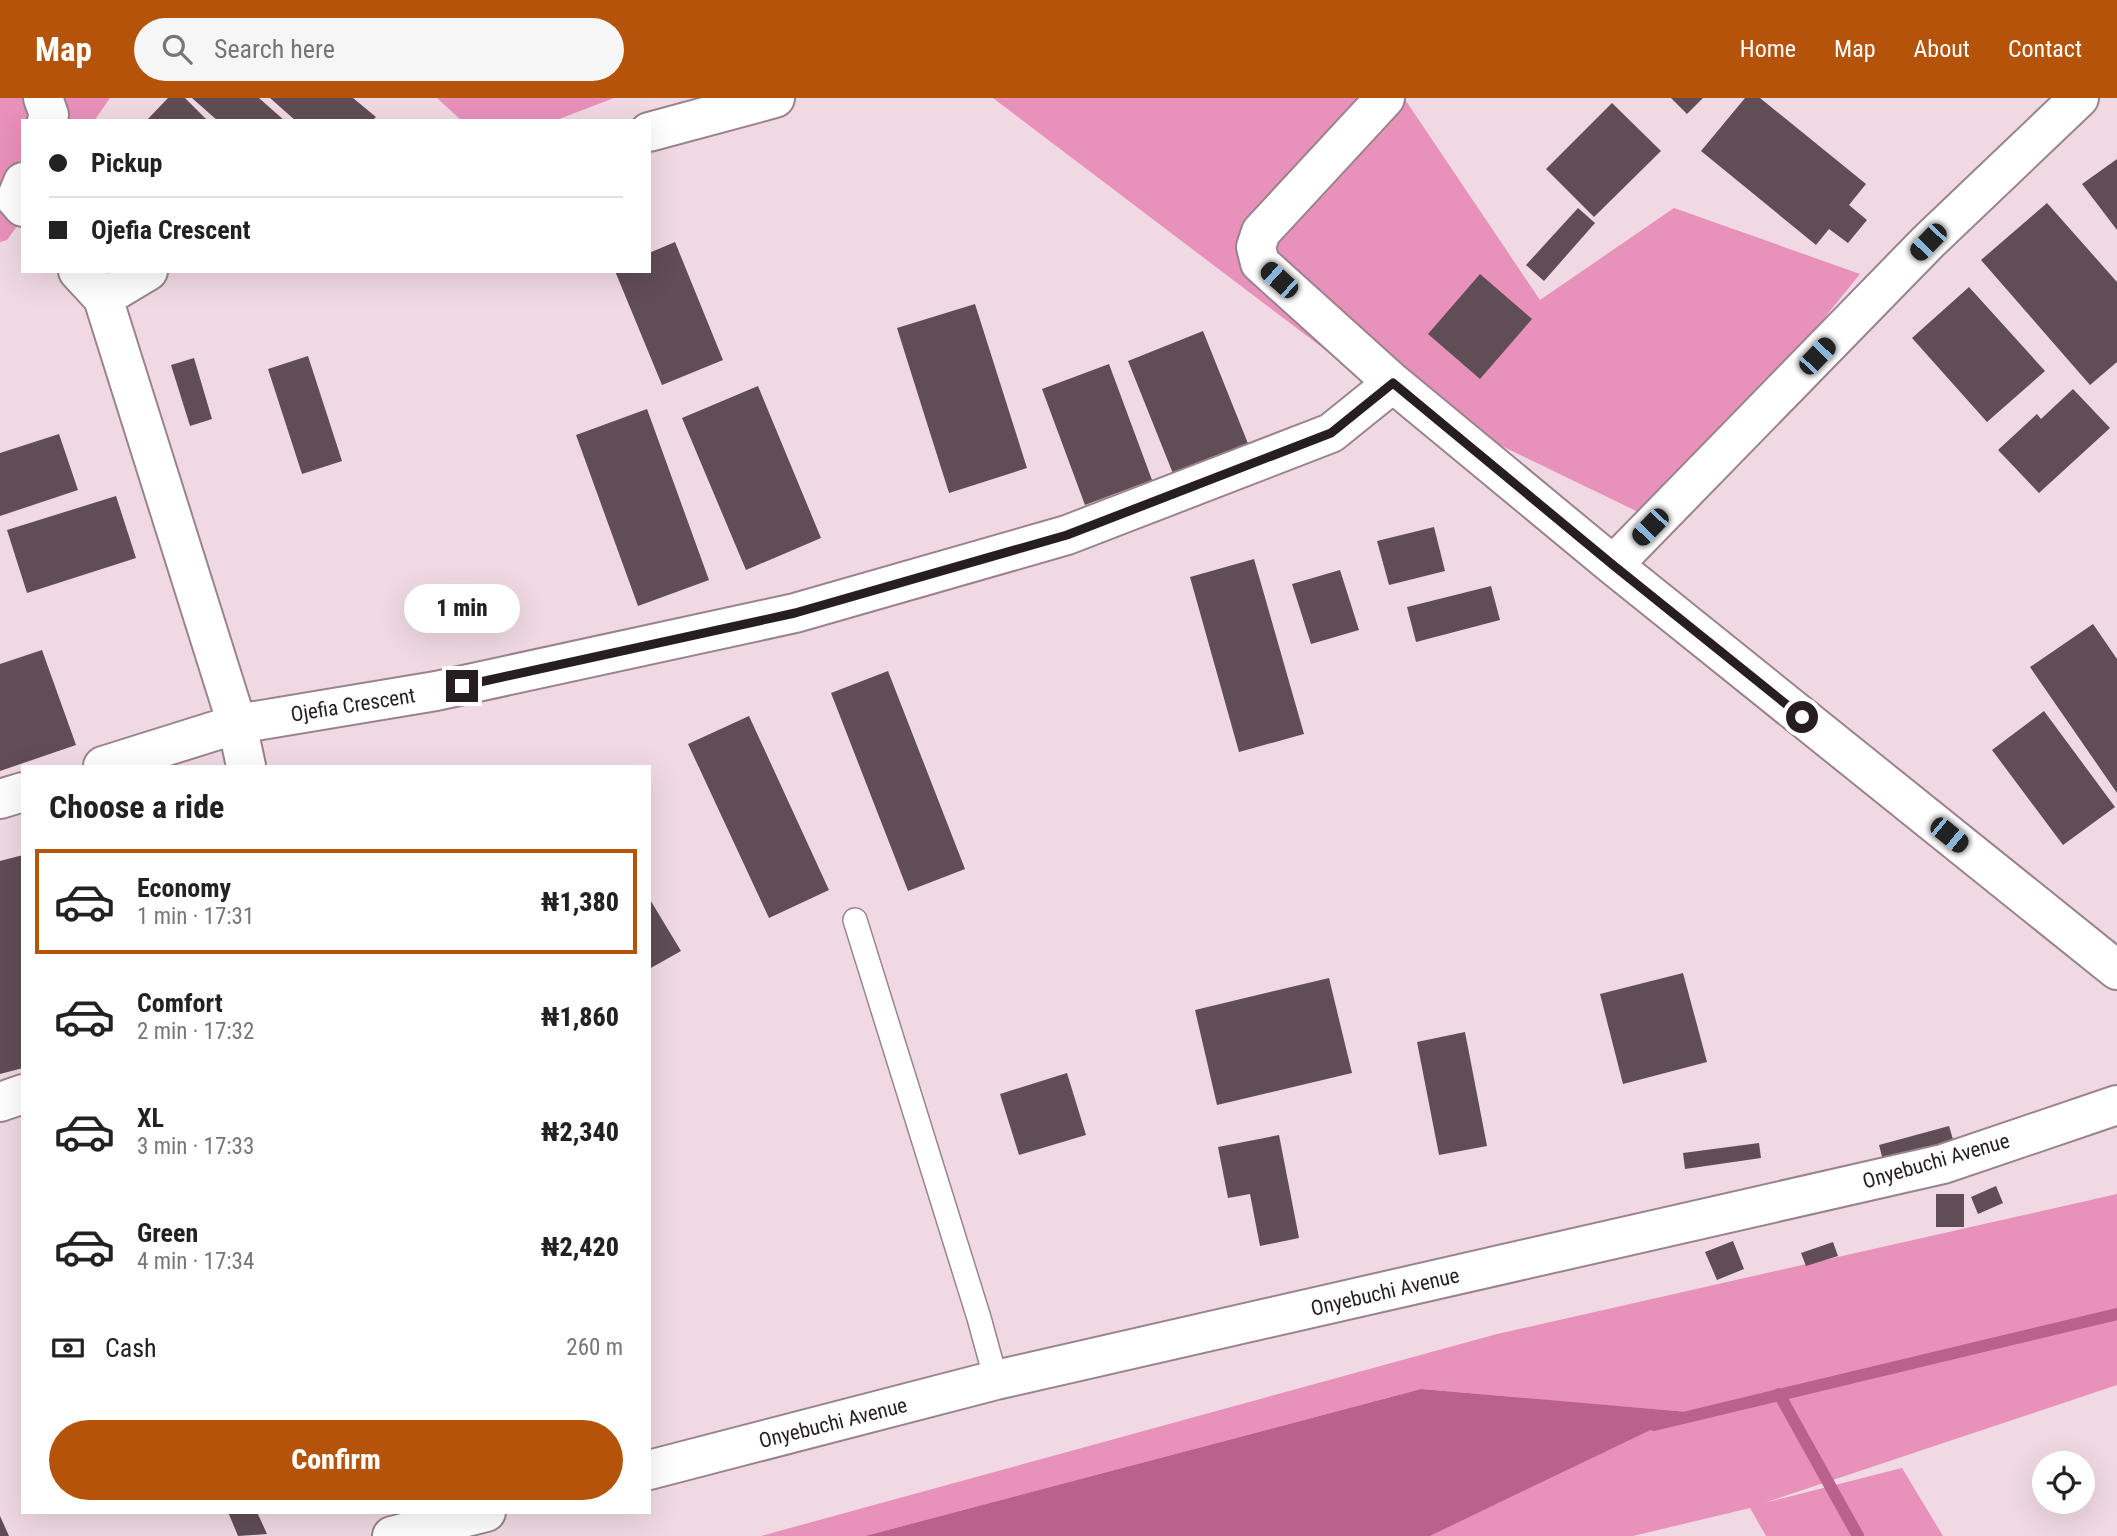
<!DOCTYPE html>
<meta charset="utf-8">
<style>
:root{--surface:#fff;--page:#f6f6f6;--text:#222;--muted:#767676;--line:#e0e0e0;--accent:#b45309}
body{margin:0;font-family:"Roboto Condensed",sans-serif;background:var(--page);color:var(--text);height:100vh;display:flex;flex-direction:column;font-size:26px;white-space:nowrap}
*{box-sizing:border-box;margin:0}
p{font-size:23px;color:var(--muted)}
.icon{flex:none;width:38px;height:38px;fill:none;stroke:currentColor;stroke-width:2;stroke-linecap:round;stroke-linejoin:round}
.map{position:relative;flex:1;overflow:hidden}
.sheet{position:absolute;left:21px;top:667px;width:630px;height:749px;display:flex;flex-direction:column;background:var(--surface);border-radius:0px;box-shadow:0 7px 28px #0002}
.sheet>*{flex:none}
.top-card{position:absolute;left:21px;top:21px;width:630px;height:154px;border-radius:0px;box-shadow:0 7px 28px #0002;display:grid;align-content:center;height:154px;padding:0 28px;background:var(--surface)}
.buttons{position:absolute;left:2032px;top:1353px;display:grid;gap:14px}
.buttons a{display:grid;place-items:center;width:63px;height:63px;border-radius:50%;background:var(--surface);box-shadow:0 7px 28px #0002;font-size:35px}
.end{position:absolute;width:32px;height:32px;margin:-16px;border:9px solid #261e21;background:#fff;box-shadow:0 0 0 4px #fff}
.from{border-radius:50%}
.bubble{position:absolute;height:49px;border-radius:24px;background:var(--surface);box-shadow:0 7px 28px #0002;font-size:23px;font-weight:800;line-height:49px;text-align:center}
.car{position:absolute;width:21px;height:42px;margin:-21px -10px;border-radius:9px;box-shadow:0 0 5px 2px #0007;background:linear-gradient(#222 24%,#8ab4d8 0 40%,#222 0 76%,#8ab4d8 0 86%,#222 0)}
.top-card b{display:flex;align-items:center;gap:24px;height:66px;font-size:26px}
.top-card b+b{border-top:2px solid var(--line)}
.top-card i{width:18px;height:18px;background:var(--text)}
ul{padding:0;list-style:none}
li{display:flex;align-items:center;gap:21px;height:105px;margin:0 14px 10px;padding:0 14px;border:4px solid transparent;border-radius:0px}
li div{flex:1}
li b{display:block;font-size:26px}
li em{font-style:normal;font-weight:800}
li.current{border-color:var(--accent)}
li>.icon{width:63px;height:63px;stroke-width:1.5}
h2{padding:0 28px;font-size:32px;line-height:84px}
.pay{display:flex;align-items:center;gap:18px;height:77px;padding:0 28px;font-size:26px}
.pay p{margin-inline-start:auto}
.primary-button{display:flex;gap:14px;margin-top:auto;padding:14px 28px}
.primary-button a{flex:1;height:80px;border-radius:42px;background:var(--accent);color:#fff;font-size:28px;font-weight:800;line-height:80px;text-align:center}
header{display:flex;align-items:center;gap:42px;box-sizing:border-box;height:98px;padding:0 35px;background:var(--accent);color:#fff}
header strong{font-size:33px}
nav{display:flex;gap:38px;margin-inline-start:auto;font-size:24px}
.search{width:490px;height:63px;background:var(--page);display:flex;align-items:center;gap:18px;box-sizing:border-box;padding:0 24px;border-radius:38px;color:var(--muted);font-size:26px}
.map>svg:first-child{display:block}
</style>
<header>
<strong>Map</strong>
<div class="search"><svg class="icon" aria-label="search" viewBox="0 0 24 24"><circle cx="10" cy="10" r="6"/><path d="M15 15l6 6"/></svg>Search here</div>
<nav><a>Home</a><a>Map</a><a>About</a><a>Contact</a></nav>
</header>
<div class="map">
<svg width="2117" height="1438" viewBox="0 0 2117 1438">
<rect width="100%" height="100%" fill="#f0d9e3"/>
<!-- green -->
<path fill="#e891ba" d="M 0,0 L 110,0 L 94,23 L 23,23 L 23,120 L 7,142 L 0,144 Z
M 437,0 L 614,0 L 554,23 L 462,23 Z
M 993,0 L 1404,0 L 1540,202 L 1674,110 L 1860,176 L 1659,424 L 1365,282 Z
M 2117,1096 L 2117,1287 L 1764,1405 L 1902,1370 L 1943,1438 L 1766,1438 L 1750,1410 L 1633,1438 L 1430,1438 L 1687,1314 L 1421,1291 L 865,1438 L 761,1438 L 1497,1236 Z"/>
<!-- water -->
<path fill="#ba618d" d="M 1421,1291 L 1688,1314 L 1430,1438 L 865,1438 Z"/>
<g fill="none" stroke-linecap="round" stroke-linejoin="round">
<!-- stream -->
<path stroke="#ba618d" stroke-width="12" d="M 1779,1296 L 1858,1438
M 1654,1327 L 2117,1216"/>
</g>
<!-- building -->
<path fill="#604d56" d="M 168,0 L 185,0 L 208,23 L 146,23 Z
M 192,0 L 259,0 L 285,23 L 218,23 Z
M 270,0 L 353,0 L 376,19 L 372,23 L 296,23 Z
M 1671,0 L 1703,0 L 1687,16 Z
M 1745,0 L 1760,0 L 1866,86 L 1849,107 L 1867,122 L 1848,145 L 1829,131 L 1816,147 L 1701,53 Z
M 1612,5 L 1661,53 L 1594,119 L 1546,71 Z
M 2117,61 L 2117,132 L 2082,86 Z
M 2047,105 L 2117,184 L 2117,264 L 2090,287 L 1981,162 Z
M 1578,110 L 1595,125 L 1544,183 L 1526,167 Z
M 675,144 L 723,262 L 662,287 L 615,173 L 649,173 L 649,155 Z
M 1480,176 L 1532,221 L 1480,281 L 1428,236 Z
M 1969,189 L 2045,273 L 1987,324 L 1912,240 Z
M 975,206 L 1027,370 L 949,395 L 897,230 Z
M 1203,233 L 1249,348 L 1174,378 L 1128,263 Z
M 308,258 L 342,363 L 302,376 L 268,271 Z
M 194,260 L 212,321 L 190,328 L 171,267 Z
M 1109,266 L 1152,382 L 1085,407 L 1042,291 Z
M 758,288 L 821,440 L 746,472 L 682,320 Z
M 2073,291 L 2110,330 L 2039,395 L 1998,352 L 2037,316 L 2041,321 Z
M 647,311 L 709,482 L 638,508 L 576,337 Z
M 59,336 L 78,392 L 0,418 L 0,355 Z
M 116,398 L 136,460 L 27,495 L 7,432 Z
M 1434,429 L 1445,473 L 1389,487 L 1377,443 Z
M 1254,461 L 1304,636 L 1239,654 L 1190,479 Z
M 1340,472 L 1359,532 L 1311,546 L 1292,486 Z
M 1491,488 L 1500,522 L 1416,544 L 1407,509 Z
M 2093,526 L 2117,561 L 2117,695 L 2030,569 Z
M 42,552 L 76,647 L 0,673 L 0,566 Z
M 888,573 L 965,771 L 908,793 L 831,595 Z
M 2044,613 L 2115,709 L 2063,747 L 1992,652 Z
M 749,618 L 829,792 L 769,820 L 688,646 Z
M 23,757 L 23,970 L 0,976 L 0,763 Z
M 649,800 L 681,853 L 649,871 Z
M 1683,875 L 1707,964 L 1623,986 L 1600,896 Z
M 1329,880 L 1352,975 L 1217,1007 L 1195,912 Z
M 1465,934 L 1487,1048 L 1439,1057 L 1417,944 Z
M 1067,975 L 1086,1037 L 1019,1057 L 1000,996 Z
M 1949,1028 L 1955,1048 L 1884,1066 L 1879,1047 Z
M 1279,1037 L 1299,1140 L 1260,1148 L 1250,1096 L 1228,1100 L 1218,1049 Z
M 1759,1045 L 1761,1060 L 1685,1071 L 1683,1055 Z
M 1996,1088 L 2003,1105 L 1978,1116 L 1971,1099 Z
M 1936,1096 L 1964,1096 L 1964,1129 L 1936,1129 Z
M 1733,1143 L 1744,1171 L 1717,1182 L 1705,1154 Z
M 1833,1144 L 1838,1158 L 1806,1168 L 1801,1155 Z
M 228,1414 L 257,1414 L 267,1436 L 238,1438 Z
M 0,1418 L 9,1438 L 0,1438 Z"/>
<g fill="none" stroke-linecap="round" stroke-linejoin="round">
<defs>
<path id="service" d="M 855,822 L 979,1220 L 996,1282"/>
<path id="minor" d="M 43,0 L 49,17 L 47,23
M 1385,0 L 1261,134 L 1256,149 L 1260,165 L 1393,285 L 1613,467 L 2117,872
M 649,34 L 775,0
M 23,84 L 16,101 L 23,109
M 78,173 L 103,200 L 237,626 L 246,668
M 103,200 L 148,173
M 1613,467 L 1928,144 L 2079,0
M 103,668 L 237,626 L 436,593 L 795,515 L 1067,437 L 1331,335 L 1393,285
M 0,701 L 23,694
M 0,1004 L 23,996
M 649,1372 L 996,1282 L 1943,1066 L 2117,1007
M 392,1438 L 486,1414"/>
</defs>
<!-- service casing -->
<use href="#service" stroke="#99848d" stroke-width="26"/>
<!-- minor casing -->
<use href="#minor" stroke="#99848d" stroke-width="42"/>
<!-- service -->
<use href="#service" stroke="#fff" stroke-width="23"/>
<!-- minor -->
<use href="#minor" stroke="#fff" stroke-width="38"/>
</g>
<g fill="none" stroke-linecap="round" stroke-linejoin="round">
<!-- route -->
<path stroke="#261e21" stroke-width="9" d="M 462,588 L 795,515 L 1067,437 L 1331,335 L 1393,285 L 1613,467 L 1802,619"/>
</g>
<g text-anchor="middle" stroke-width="7" stroke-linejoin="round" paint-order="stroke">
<!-- street labels -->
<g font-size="21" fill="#261e21" stroke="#fff">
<text transform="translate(353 607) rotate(-9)" y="7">Ojefia Crescent</text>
<text transform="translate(1936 1063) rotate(-16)" y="7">Onyebuchi Avenue</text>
<text transform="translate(1385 1194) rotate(-13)" y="7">Onyebuchi Avenue</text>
<text transform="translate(833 1325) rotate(-14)" y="7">Onyebuchi Avenue</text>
</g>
</g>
</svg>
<div class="buttons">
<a><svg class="icon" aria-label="locate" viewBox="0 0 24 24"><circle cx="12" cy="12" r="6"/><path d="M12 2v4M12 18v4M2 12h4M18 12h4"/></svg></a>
</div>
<i class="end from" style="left:1802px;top:619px"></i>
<i class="end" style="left:462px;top:588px"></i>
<div class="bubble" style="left:404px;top:486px;width:116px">1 min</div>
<i class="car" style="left:1928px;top:144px;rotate:224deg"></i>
<i class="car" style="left:1279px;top:182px;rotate:312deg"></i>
<i class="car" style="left:1817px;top:258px;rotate:44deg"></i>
<i class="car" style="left:1650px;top:429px;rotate:224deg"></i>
<i class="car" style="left:1949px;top:737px;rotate:129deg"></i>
<div class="top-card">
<b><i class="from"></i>Pickup</b>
<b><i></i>Ojefia Crescent</b>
</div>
<section class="sheet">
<h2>Choose a ride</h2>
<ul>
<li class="current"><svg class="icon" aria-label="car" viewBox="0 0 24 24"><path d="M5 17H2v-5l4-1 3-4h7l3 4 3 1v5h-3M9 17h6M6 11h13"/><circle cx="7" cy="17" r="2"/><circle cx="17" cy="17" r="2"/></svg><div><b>Economy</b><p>1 min · 17:31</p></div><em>₦1,380</em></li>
<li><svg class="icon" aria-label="car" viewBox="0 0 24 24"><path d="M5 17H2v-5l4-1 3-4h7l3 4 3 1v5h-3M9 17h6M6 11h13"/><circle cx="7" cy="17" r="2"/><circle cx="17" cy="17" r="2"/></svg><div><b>Comfort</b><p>2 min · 17:32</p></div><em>₦1,860</em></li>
<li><svg class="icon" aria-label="car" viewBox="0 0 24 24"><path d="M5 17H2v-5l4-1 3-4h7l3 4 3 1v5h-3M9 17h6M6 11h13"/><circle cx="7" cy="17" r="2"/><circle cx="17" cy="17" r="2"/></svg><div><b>XL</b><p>3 min · 17:33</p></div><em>₦2,340</em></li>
<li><svg class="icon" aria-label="car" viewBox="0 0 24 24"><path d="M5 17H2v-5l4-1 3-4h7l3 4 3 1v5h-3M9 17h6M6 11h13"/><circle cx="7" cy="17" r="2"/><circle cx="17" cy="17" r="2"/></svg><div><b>Green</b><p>4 min · 17:34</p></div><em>₦2,420</em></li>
</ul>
<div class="pay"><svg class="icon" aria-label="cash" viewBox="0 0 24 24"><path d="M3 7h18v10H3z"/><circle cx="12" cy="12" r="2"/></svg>Cash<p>260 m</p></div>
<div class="primary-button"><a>Confirm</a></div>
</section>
</div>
